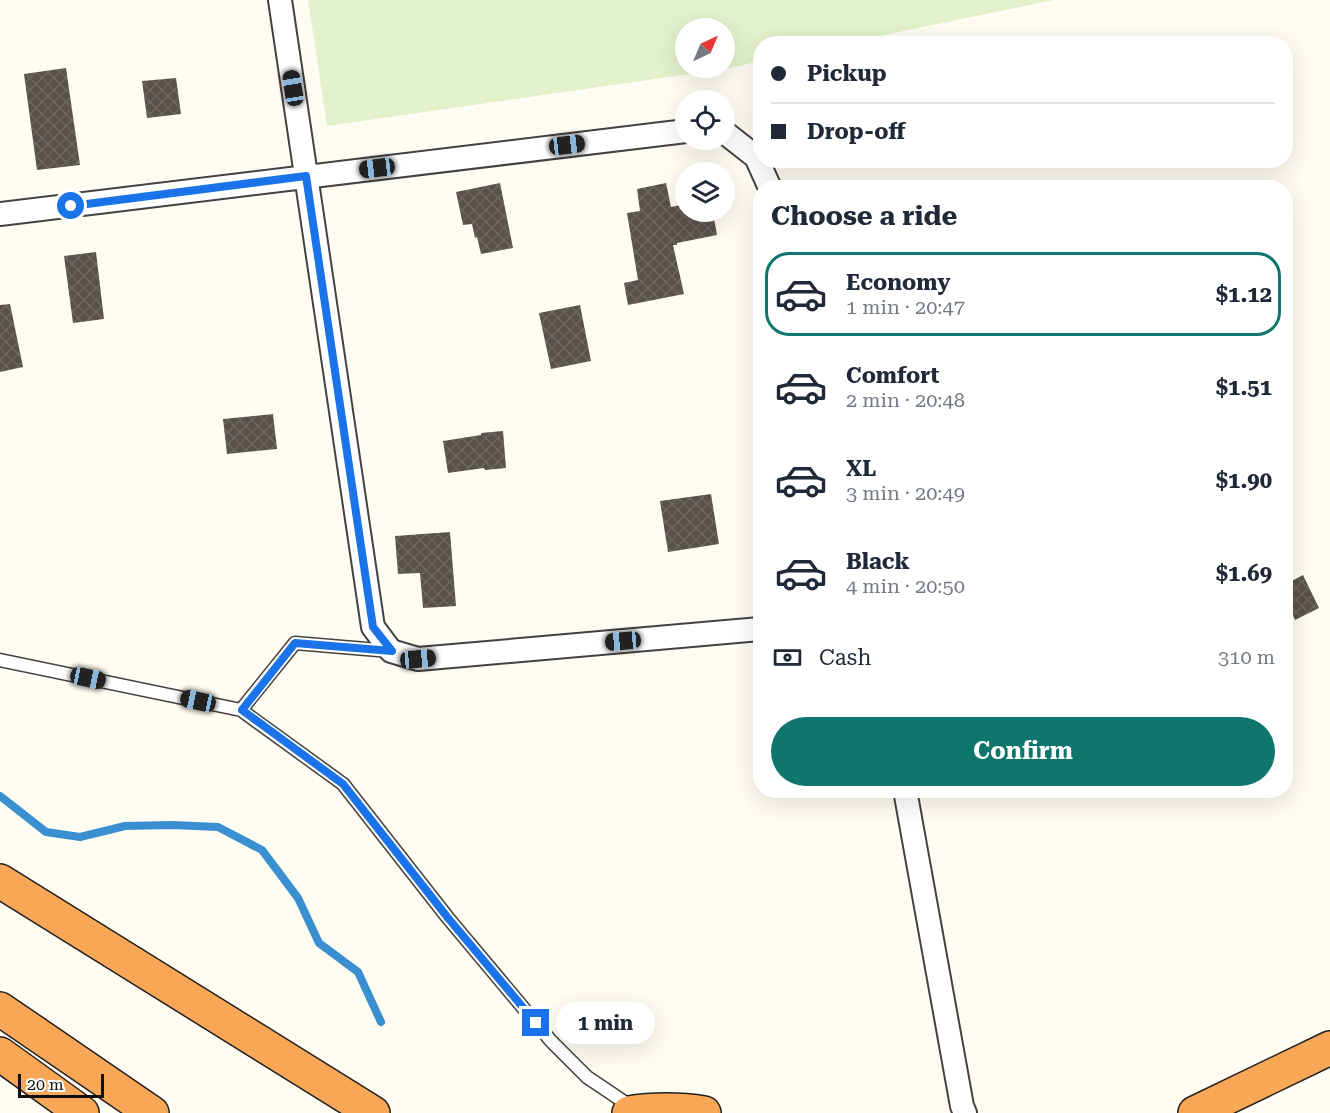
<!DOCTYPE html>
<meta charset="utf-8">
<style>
:root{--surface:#fff;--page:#f2f2f3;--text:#1f2937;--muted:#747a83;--line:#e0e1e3;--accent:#0f766e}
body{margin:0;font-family:"Roboto Serif",serif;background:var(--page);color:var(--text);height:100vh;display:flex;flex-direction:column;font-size:22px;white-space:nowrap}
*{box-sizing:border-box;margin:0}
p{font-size:20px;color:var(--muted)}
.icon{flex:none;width:33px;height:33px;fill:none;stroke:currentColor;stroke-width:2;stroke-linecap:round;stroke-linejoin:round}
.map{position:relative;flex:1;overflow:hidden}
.side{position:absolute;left:753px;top:180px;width:540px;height:618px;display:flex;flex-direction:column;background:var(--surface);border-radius:24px;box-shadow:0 6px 24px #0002}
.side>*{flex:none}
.guide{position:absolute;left:753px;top:36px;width:540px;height:132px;border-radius:24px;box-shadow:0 6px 24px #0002;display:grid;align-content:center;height:132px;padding:0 18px;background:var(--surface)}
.needle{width:39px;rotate:44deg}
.controls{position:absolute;left:675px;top:18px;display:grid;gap:12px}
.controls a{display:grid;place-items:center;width:60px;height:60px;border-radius:50%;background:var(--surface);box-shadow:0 6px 24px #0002;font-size:30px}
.scale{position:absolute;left:18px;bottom:15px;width:86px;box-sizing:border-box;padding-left:6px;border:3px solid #0f0f0f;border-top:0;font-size:16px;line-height:21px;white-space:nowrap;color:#0f0f0f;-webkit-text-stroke:4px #fff;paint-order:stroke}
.end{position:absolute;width:27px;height:27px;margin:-14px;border:8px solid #1a73e8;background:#fff;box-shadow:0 0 0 3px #fff}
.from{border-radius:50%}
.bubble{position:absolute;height:42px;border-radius:21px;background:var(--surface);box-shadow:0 6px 24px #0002;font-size:20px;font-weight:700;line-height:42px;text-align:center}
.car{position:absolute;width:18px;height:36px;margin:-18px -9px;border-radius:8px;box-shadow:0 0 4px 2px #0007;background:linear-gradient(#222 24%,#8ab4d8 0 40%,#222 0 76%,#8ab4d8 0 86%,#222 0)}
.guide b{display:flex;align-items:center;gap:21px;height:57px;font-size:22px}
.guide b+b{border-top:2px solid var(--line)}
.guide i{width:15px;height:15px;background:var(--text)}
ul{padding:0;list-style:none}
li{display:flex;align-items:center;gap:18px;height:84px;margin:0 12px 9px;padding:0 6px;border:3px solid transparent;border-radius:24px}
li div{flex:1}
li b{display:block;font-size:22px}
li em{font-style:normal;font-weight:700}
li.active{border-color:var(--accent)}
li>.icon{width:54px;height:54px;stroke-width:1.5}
h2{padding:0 18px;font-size:27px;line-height:72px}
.pay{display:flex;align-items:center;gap:15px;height:66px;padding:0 18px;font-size:22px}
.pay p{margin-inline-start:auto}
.action{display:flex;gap:12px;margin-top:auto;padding:12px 18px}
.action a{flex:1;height:69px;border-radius:36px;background:var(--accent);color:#fff;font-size:24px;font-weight:700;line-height:69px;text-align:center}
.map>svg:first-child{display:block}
</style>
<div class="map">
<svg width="1330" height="1113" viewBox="0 0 1330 1113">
<defs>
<pattern id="building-cross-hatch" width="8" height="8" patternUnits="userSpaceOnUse" patternTransform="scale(1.5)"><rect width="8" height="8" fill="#59514b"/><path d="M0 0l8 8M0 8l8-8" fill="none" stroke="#6c6561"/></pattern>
</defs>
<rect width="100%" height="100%" fill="#fffdf2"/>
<!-- pitch -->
<path fill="#e3f2cc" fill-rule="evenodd" d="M 308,0 L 1054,0 L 845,43 L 760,44 L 760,61 L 725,69 L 327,126 ZM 686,28 L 724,28 L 724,68 L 686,68 Z"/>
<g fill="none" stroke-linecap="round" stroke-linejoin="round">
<!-- stream -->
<path stroke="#3a8fd1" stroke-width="8" d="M 0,796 L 46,832 L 80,837 L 125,826 L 172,825 L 218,827 L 262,850 L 298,898 L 319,943 L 358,972 L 381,1022"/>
</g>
<!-- building -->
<path fill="url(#building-cross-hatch)" d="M 66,68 L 80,165 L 37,170 L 24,74 Z
M 176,78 L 181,114 L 147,118 L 142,81 Z
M 500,183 L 513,248 L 481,254 L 477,237 L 475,238 L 472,224 L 463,225 L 456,192 Z
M 666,183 L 671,207 L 686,204 L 686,212 L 713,212 L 717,235 L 677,243 L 677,245 L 673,245 L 684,294 L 628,305 L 624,283 L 638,280 L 627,213 L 640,211 L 637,189 Z
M 96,252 L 104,319 L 73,323 L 64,256 Z
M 10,304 L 23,367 L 0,372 L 0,305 Z
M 580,305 L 591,361 L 551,369 L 539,313 Z
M 273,414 L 277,449 L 227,454 L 223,419 Z
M 503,431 L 506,468 L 485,470 L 484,468 L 448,473 L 443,441 L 481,435 L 481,433 Z
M 711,494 L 719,544 L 668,552 L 660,501 Z
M 450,532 L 456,606 L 423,608 L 420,573 L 398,574 L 395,536 Z
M 1303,575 L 1319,608 L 1295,620 L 1286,600 L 1286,584 Z"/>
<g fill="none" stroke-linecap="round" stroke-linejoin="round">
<defs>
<path id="lane" d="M 390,651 L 295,643 L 241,710 L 343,784 L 448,918 L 551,1041 L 587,1077 L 633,1108
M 0,660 L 241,710"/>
<path id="street" d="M 280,0 L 373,627 L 391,651 L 418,659 L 760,629
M 724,132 L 756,157 L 770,188
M 0,214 L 686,131
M 905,790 L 962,1106 L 965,1113"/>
<path id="highway" d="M 0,881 L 373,1113
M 0,1009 L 152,1113
M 0,1054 L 82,1113
M 629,1113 C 651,1109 681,1109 704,1113
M 1195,1113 L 1330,1048"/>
</defs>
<!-- lane casing -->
<use href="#lane" stroke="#424242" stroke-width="15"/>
<!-- street casing -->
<use href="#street" stroke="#424242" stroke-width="26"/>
<!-- highway casing -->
<use href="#highway" stroke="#202020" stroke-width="36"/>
<!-- lane -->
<use href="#lane" stroke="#fff" stroke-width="12"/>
<!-- street -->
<use href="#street" stroke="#fff" stroke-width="22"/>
<!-- highway -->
<use href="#highway" stroke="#f8a757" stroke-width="33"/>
</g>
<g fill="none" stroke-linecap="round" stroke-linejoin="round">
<!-- route -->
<path stroke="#1a73e8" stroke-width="8" d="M 71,206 L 306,176 L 373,627 L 392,651 L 295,643 L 242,710 L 343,784 L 448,918 L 536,1023"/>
</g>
</svg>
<div class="controls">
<a><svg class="needle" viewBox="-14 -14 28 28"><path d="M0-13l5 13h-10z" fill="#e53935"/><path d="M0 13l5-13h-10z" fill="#747a83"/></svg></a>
<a><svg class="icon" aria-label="locate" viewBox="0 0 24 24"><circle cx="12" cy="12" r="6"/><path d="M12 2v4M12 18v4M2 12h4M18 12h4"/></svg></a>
<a><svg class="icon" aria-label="layers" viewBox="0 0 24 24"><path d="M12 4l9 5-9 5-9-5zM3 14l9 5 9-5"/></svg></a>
</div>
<div class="scale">20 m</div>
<i class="end from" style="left:71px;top:206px"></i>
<i class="end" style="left:536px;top:1023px"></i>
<div class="bubble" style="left:556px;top:1002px;width:99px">1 min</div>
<i class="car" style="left:293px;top:88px;rotate:351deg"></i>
<i class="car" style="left:567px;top:145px;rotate:83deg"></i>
<i class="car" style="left:377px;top:168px;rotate:263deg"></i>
<i class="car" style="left:623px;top:641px;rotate:265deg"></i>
<i class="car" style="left:418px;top:659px;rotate:85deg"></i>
<i class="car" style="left:88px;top:678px;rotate:102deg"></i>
<i class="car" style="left:198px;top:701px;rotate:282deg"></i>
<div class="guide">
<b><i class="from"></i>Pickup</b>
<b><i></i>Drop-off</b>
</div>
<section class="side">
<h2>Choose a ride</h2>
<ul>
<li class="active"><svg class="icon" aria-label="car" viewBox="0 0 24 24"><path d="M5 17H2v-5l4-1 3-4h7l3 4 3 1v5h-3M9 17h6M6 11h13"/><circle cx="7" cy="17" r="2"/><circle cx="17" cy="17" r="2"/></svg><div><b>Economy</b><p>1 min · 20:47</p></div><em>$1.12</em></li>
<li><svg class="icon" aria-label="car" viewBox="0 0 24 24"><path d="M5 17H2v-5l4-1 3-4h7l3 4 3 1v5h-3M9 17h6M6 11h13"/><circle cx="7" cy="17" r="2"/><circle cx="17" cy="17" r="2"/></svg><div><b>Comfort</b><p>2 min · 20:48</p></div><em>$1.51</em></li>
<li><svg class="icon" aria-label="car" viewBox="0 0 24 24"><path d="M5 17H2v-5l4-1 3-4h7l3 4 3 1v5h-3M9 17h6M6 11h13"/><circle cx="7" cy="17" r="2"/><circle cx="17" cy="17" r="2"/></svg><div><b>XL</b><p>3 min · 20:49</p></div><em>$1.90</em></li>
<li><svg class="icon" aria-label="car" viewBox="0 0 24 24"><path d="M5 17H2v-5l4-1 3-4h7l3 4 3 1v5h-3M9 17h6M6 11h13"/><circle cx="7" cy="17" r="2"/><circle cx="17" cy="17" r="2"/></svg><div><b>Black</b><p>4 min · 20:50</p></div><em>$1.69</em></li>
</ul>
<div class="pay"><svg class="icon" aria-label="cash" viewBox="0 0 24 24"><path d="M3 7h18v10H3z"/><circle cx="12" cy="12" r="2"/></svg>Cash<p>310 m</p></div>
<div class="action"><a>Confirm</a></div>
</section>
</div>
